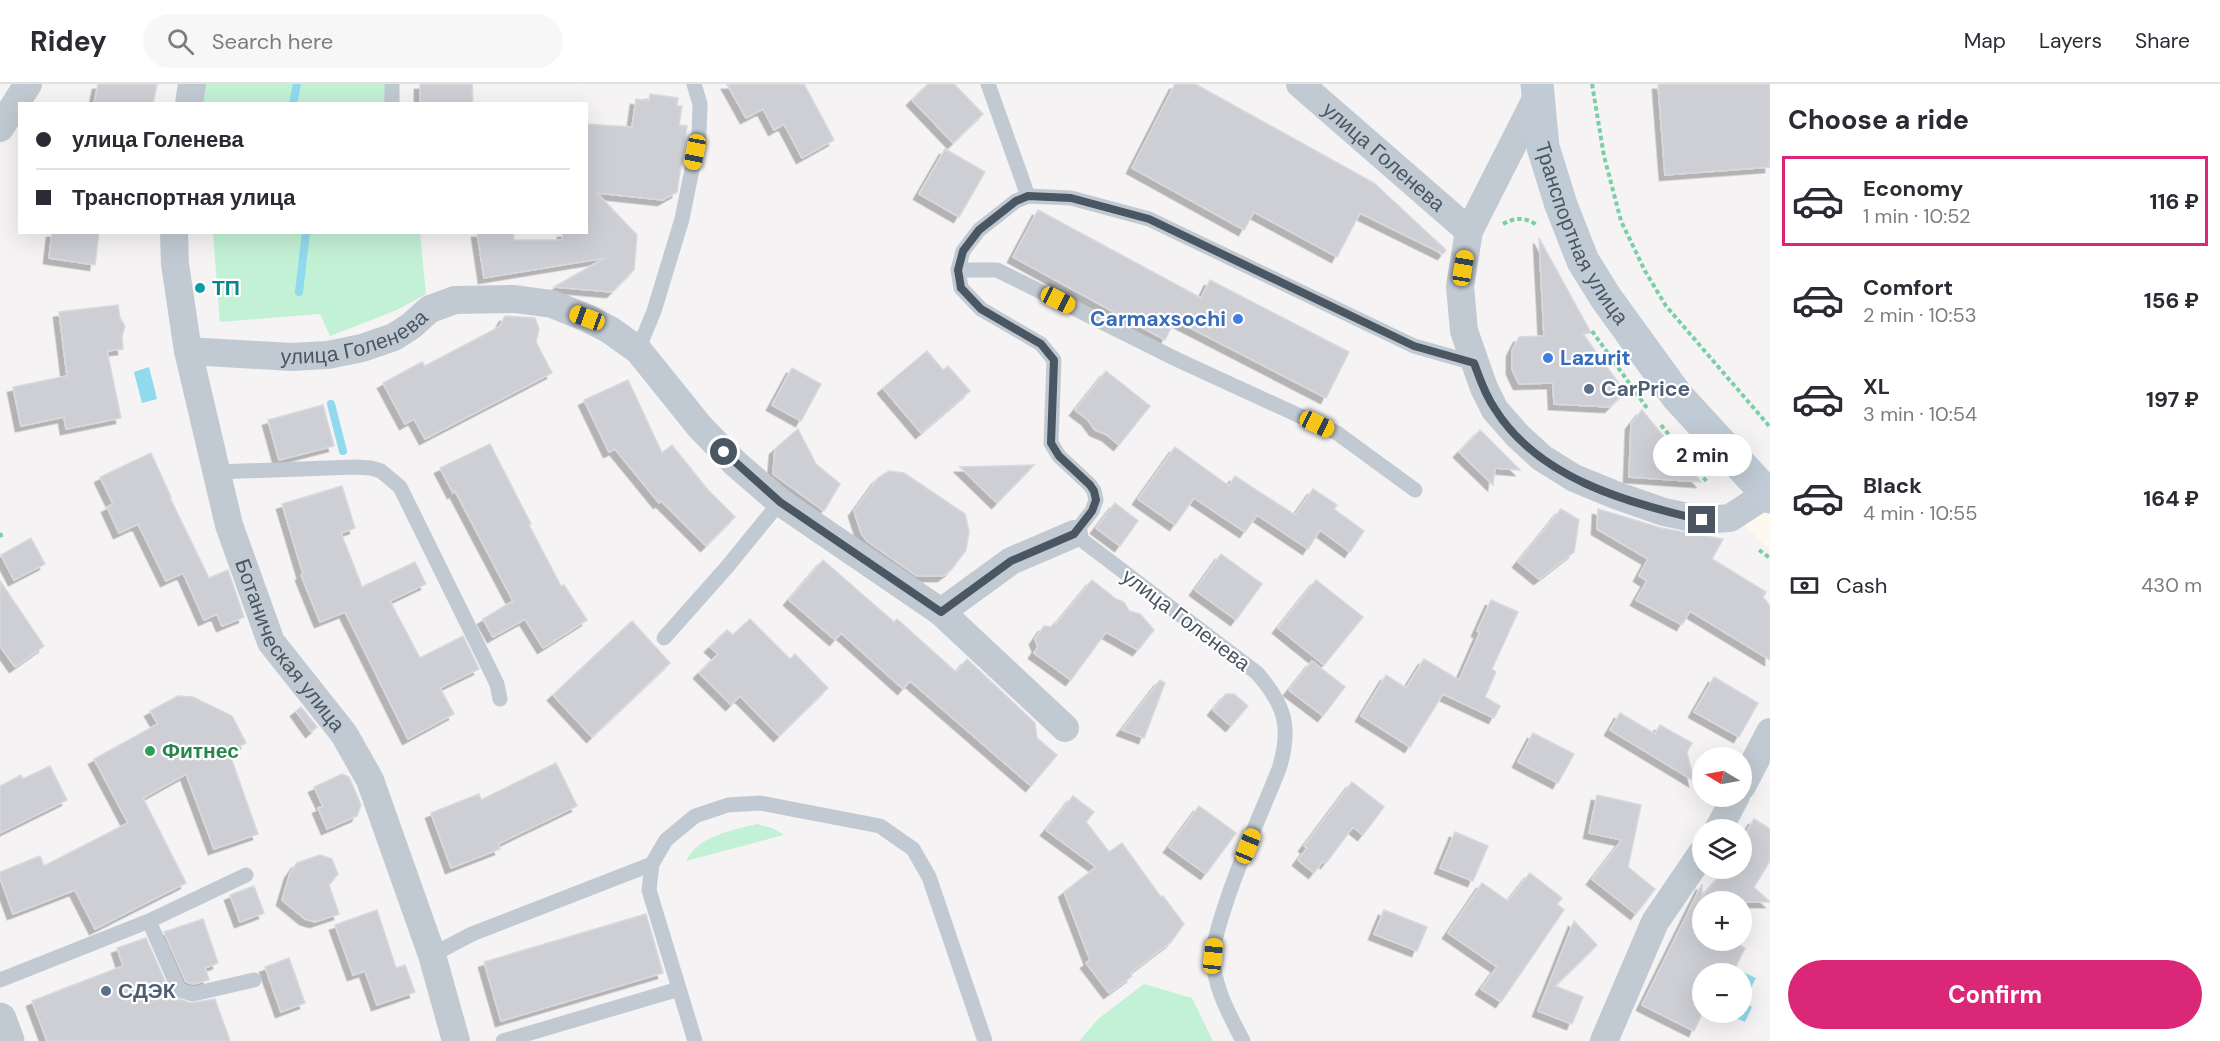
<!DOCTYPE html>
<meta charset="utf-8">
<style>
:root{--surface:#fff;--page:#f7f7f7;--text:#2b2b33;--muted:#7c7c81;--line:#e1e1e2;--accent:#db2777}
body{margin:0;font-family:"DM Sans",sans-serif;background:var(--page);color:var(--text);height:100vh;display:flex;flex-direction:column;font-size:22px;white-space:nowrap}
*{box-sizing:border-box;margin:0}
p{font-size:20px;color:var(--muted)}
.icon{flex:none;width:33px;height:33px;fill:none;stroke:currentColor;stroke-width:2;stroke-linecap:round;stroke-linejoin:round}
.map{position:relative;flex:1;overflow:hidden}
.panel{display:flex;flex-direction:column;background:var(--surface);width:450px}
.panel>*{flex:none}
.hud{position:absolute;left:18px;top:18px;width:570px;height:132px;border-radius:0px;box-shadow:0 6px 24px #0002;display:grid;align-content:center;height:132px;padding:0 18px;background:var(--surface)}
.needle{width:39px;rotate:280deg}
.buttons{position:absolute;left:1692px;top:663px;display:grid;gap:12px}
.buttons a{display:grid;place-items:center;width:60px;height:60px;border-radius:50%;background:var(--surface);box-shadow:0 6px 24px #0002;font-size:30px}
.end{position:absolute;width:27px;height:27px;margin:-14px;border:8px solid #4a5661;background:#fff;box-shadow:0 0 0 3px #fff}
.from{border-radius:50%}
.bubble{position:absolute;height:42px;border-radius:21px;background:var(--surface);box-shadow:0 6px 24px #0002;font-size:20px;font-weight:700;line-height:42px;text-align:center}
.car{position:absolute;width:18px;height:36px;margin:-18px -9px;border-radius:8px;box-shadow:0 0 4px 2px #0007;background:linear-gradient(#f5c518 24%,#345 0 40%,#f5c518 0 76%,#345 0 86%,#f5c518 0)}
.hud b{display:flex;align-items:center;gap:21px;height:57px;font-size:22px}
.hud b+b{border-top:2px solid var(--line)}
.hud i{width:15px;height:15px;background:var(--text)}
ul{padding:0;list-style:none}
li{display:flex;align-items:center;gap:18px;height:90px;margin:0 12px 9px;padding:0 6px;border:3px solid transparent;border-radius:0px}
li div{flex:1}
li b{display:block;font-size:22px}
li em{font-style:normal;font-weight:700}
li.active{border-color:var(--accent)}
li>.icon{width:54px;height:54px;stroke-width:1.5}
h2{padding:0 18px;font-size:27px;line-height:72px}
.pay{display:flex;align-items:center;gap:15px;height:66px;padding:0 18px;font-size:22px}
.pay p{margin-inline-start:auto}
.button{display:flex;gap:12px;margin-top:auto;padding:12px 18px}
.button a{flex:1;height:69px;border-radius:36px;background:var(--accent);color:#fff;font-size:24px;font-weight:700;line-height:69px;text-align:center}
header{display:flex;align-items:center;gap:36px;box-sizing:border-box;height:84px;padding:0 30px;background:var(--surface);border-bottom:2px solid var(--line)}
header strong{font-size:28px}
nav{display:flex;gap:33px;margin-inline-start:auto;font-size:21px}
.search{width:420px;height:54px;background:var(--page);display:flex;align-items:center;gap:15px;box-sizing:border-box;padding:0 21px;border-radius:33px;color:var(--muted);font-size:22px}
main{display:flex;flex:1;min-height:0}
.map>svg:first-child{display:block}
</style>
<header>
<strong>Ridey</strong>
<div class="search"><svg class="icon" aria-label="search" viewBox="0 0 24 24"><circle cx="10" cy="10" r="6"/><path d="M15 15l6 6"/></svg>Search here</div>
<nav><a>Map</a><a>Layers</a><a>Share</a></nav>
</header>
<main>
<div class="map">
<svg width="1770" height="957" viewBox="0 0 1770 957">
<defs>
<filter id="shadow"><feDropShadow dx="-5.5" dy="5.5" stdDeviation="0" flood-color="#0004"/></filter>
</defs>
<rect width="100%" height="100%" fill="#f5f3f3"/>
<!-- commercial -->
<path fill="#fdf9ef" d="M 1770,399 L 1770,467 L 1734,430 Z"/>
<!-- green -->
<path fill="#c3f1d5" d="M 192,0 L 392,0 L 392,19 L 189,20 Z
M 213,149 L 420,149 L 426,210 L 397,226 L 330,252 L 320,230 L 220,238 Z
M 757,740 L 772,744 L 784,751 L 686,777 C 699,751 731,747 757,740 Z
M 1144,900 L 1192,914 L 1213,957 L 1079,957 L 1098,935 Z"/>
<!-- water -->
<path fill="#90daee" d="M 149,283 L 157,315 L 142,319 L 134,288 Z
M 1743,888 L 1756,894 L 1744,918 L 1752,923 L 1745,938 L 1725,929 L 1742,928 Z"/>
<g fill="none" stroke-linecap="round" stroke-linejoin="round">
<!-- stream -->
<path stroke="#90daee" stroke-width="8" d="M 293,20 L 297,0
M 299,208 L 306,148
M 331,320 L 343,367"/>
</g>
<!-- building -->
<path fill="#cdcfd5" stroke="#d7d9de" stroke-width="1.5" filter="url(#shadow)" d="M 98,0 L 157,0 L 153,20 L 94,20 Z
M 420,0 L 472,0 L 473,20 L 420,20 Z
M 727,0 L 804,0 L 834,56 L 802,74 L 784,40 L 774,46 L 763,25 L 746,34 Z
M 928,0 L 954,0 L 983,30 L 953,59 L 912,16 Z
M 1175,0 L 1195,0 L 1374,99 L 1446,166 L 1443,170 L 1360,129 L 1337,173 L 1254,128 L 1244,146 L 1132,84 Z
M 1658,0 L 1770,0 L 1770,83 L 1665,91 Z
M 650,10 L 678,14 L 677,22 L 682,22 L 679,41 L 687,42 L 677,108 L 663,116 L 597,109 L 637,151 L 634,186 L 612,208 L 554,203 L 605,174 L 484,194 L 477,148 L 513,148 L 514,156 L 562,156 L 563,148 L 586,148 L 586,40 L 632,43 L 636,15 L 649,17 Z
M 945,65 L 985,88 L 959,133 L 919,110 Z
M 1038,126 L 1201,214 L 1210,196 L 1349,268 L 1326,314 L 1175,236 L 1165,256 L 1013,173 Z
M 52,148 L 99,148 L 95,181 L 49,174 Z
M 1539,154 L 1591,249 L 1583,250 L 1625,308 L 1610,323 L 1554,320 L 1553,299 L 1519,300 L 1512,285 L 1512,267 L 1519,253 L 1544,252 Z
M 118,221 L 120,234 L 125,242 L 122,252 L 123,265 L 107,267 L 121,334 L 66,345 L 64,333 L 21,342 L 13,303 L 67,292 L 59,228 Z
M 505,232 L 535,234 L 539,245 L 536,258 L 552,289 L 425,355 L 414,335 L 405,340 L 383,299 L 422,278 L 425,282 L 499,243 Z
M 927,267 L 943,286 L 948,282 L 970,307 L 921,349 L 883,304 Z
M 792,284 L 821,300 L 801,337 L 772,321 Z
M 1106,287 L 1150,322 L 1119,361 L 1107,351 L 1095,346 L 1088,336 L 1075,326 Z
M 628,296 L 662,369 L 672,361 L 708,406 L 735,433 L 706,462 L 661,417 L 659,419 L 615,365 L 609,368 L 584,316 Z
M 323,321 L 334,362 L 279,376 L 268,336 Z
M 1642,326 L 1701,398 L 1629,393 L 1631,340 Z
M 798,345 L 816,380 L 840,400 L 824,427 L 773,390 L 775,365 Z
M 1480,346 L 1520,386 L 1495,384 L 1493,401 L 1459,368 Z
M 490,360 L 531,440 L 529,441 L 561,502 L 564,501 L 587,536 L 543,564 L 525,535 L 493,553 L 483,535 L 513,517 L 455,407 L 453,409 L 440,384 Z
M 1175,363 L 1229,402 L 1235,392 L 1295,431 L 1313,405 L 1337,421 L 1334,425 L 1364,447 L 1350,468 L 1320,446 L 1308,465 L 1257,431 L 1245,448 L 1194,414 L 1175,441 L 1138,415 Z
M 151,369 L 171,413 L 170,414 L 209,494 L 228,486 L 244,533 L 222,542 L 217,530 L 204,536 L 183,489 L 166,497 L 138,440 L 119,449 L 107,423 L 113,420 L 100,393 Z
M 1034,381 L 997,419 L 960,383 Z
M 889,387 L 904,389 L 965,430 L 969,447 L 966,466 L 951,486 L 943,492 L 917,492 L 867,457 L 861,449 L 854,427 L 878,394 Z
M 342,402 L 355,444 L 341,449 L 362,503 L 415,478 L 426,500 L 390,517 L 420,574 L 463,552 L 479,585 L 440,604 L 454,630 L 408,655 L 345,528 L 320,538 L 301,491 L 303,490 L 282,420 Z
M 1115,419 L 1138,437 L 1120,462 L 1096,444 Z
M 1561,425 L 1579,436 L 1574,468 L 1539,495 L 1518,478 Z
M 1598,425 L 1661,444 L 1723,455 L 1712,475 L 1766,508 L 1763,513 L 1770,522 L 1770,576 L 1690,527 L 1682,541 L 1636,516 L 1647,497 L 1639,492 L 1648,475 L 1597,445 Z
M 31,454 L 45,480 L 14,496 L 1,471 Z
M 1221,470 L 1262,500 L 1236,536 L 1195,506 Z
M 823,476 L 894,538 L 897,535 L 956,588 L 967,575 L 1035,639 L 1037,654 L 1057,671 L 1031,702 L 910,597 L 903,605 L 841,549 L 835,556 L 789,516 Z
M 1092,496 L 1116,515 L 1124,518 L 1129,527 L 1140,530 L 1154,546 L 1138,566 L 1106,548 L 1071,596 L 1034,569 L 1038,563 L 1035,555 L 1044,542 L 1051,543 L 1055,538 L 1057,539 Z
M 1316,496 L 1363,533 L 1324,581 L 1278,544 Z
M 0,497 L 44,562 L 15,583 L 0,562 Z
M 1491,516 L 1518,528 L 1492,585 L 1496,588 L 1485,613 L 1500,622 L 1494,634 L 1443,610 L 1410,663 L 1361,632 L 1386,591 L 1406,604 L 1424,575 L 1459,596 L 1480,548 L 1477,547 Z
M 750,535 L 790,575 L 795,570 L 828,604 L 779,652 L 740,612 L 731,621 L 699,589 L 718,570 L 710,563 L 727,546 L 733,551 Z
M 632,537 L 670,579 L 592,653 L 553,611 Z
M 1312,577 L 1345,603 L 1323,632 L 1289,606 Z
M 1714,593 L 1758,619 L 1739,653 L 1694,628 Z
M 1160,596 L 1165,599 L 1144,654 L 1122,646 Z
M 1226,610 L 1234,610 L 1248,622 L 1231,642 L 1213,626 Z
M 178,612 L 193,613 L 232,632 L 246,659 L 229,668 L 258,750 L 214,765 L 186,690 L 143,714 L 186,799 L 95,845 L 75,806 L 13,830 L 0,794 L 0,788 L 40,772 L 44,782 L 128,739 L 94,675 L 158,640 L 150,627 Z
M 301,623 L 317,643 L 311,648 L 296,627 Z
M 1620,629 L 1655,650 L 1660,641 L 1692,659 L 1687,668 L 1694,697 L 1610,646 Z
M 1533,649 L 1574,670 L 1558,699 L 1518,678 Z
M 556,679 L 577,722 L 498,760 L 500,765 L 451,784 L 431,729 L 479,710 L 481,716 Z
M 50,682 L 67,716 L 0,749 L 0,702 L 21,691 L 23,695 Z
M 342,690 L 349,693 L 361,721 L 357,732 L 327,745 L 318,724 L 323,722 L 314,703 Z
M 1352,698 L 1384,723 L 1363,751 L 1353,743 L 1326,779 L 1323,777 L 1314,789 L 1298,776 L 1307,764 L 1304,762 Z
M 1597,711 L 1641,721 L 1628,783 L 1655,805 L 1636,830 L 1592,795 L 1622,756 L 1589,749 Z
M 1073,712 L 1094,728 L 1086,738 L 1109,768 L 1122,759 L 1161,813 L 1163,812 L 1184,840 L 1171,858 L 1130,889 L 1132,892 L 1109,909 L 1086,879 L 1090,876 L 1064,808 L 1096,783 L 1046,746 Z
M 1199,722 L 1236,749 L 1206,790 L 1169,763 Z
M 1754,735 L 1770,745 L 1770,777 L 1754,803 L 1770,818 L 1702,818 L 1702,856 L 1730,856 L 1745,864 L 1732,890 L 1702,890 L 1702,930 L 1694,947 L 1642,921 L 1702,800 L 1702,813 L 1727,784 L 1742,784 L 1742,755 Z
M 1455,748 L 1488,762 L 1473,797 L 1440,784 Z
M 320,771 L 332,775 L 338,790 L 329,801 L 339,830 L 315,838 L 305,835 L 282,816 L 290,789 L 297,779 Z
M 1530,789 L 1562,814 L 1557,820 L 1564,826 L 1501,918 L 1481,905 L 1497,883 L 1448,849 L 1482,799 L 1508,817 Z
M 254,802 L 264,829 L 240,838 L 230,811 Z
M 377,826 L 396,884 L 405,881 L 415,908 L 377,921 L 365,887 L 353,891 L 335,841 Z
M 1384,826 L 1427,843 L 1417,867 L 1374,850 Z
M 646,830 L 663,889 L 501,937 L 484,878 Z
M 203,835 L 218,879 L 205,884 L 209,896 L 193,900 L 186,898 L 164,848 Z
M 1574,837 L 1597,861 L 1555,902 L 1583,913 L 1572,940 L 1538,927 Z
M 146,854 L 172,913 L 191,919 L 215,915 L 230,957 L 47,957 L 32,917 L 123,882 L 117,864 Z
M 289,874 L 305,919 L 281,928 L 265,883 Z"/>
<g fill="none" stroke-linecap="round" stroke-linejoin="round">
<!-- path -->
<path stroke="#7ad0a6" stroke-width="4" stroke-dasharray="4.5 3" stroke-linecap="butt" d="M 1592,0 L 1604,72 L 1621,137 L 1645,187 L 1666,222 L 1770,343
M 1503,140 C 1515,133 1527,133 1538,142
M 1592,247 L 1647,324
M 1661,341 L 1708,399
M 0,449 L 2,454
M 1759,466 L 1770,474"/>
<!-- service -->
<path stroke="#c1cad2" stroke-width="15" d="M 392,0 L 392,20
M 988,0 L 1028,112
M 958,186 L 997,186 L 1178,276 L 1337,349 L 1415,406
M 638,266 L 654,227 L 682,135 L 699,51 L 700,20 L 694,0
M 216,388 L 355,383 L 371,384 L 381,387 L 400,403 L 497,600 L 500,615
M 664,554 L 727,483 L 780,418
M 149,837 L 179,906 L 193,910 L 254,896
M 432,871 L 472,850 L 652,780
M 0,896 L 149,837 L 246,791
M 503,957 L 679,905
M 695,957 L 649,806 L 652,780 L 666,756 L 695,732 L 728,721 L 760,719 L 880,742 L 913,765 L 929,793 L 985,957
M 1243,957 C 1229,930 1213,902 1213,871 C 1214,854 1220,838 1225,822 C 1240,775 1261,730 1279,685 C 1292,643 1285,621 1257,589 L 1074,450 L 1092,427 L 1096,416 L 1094,407 L 1090,401 L 1059,372 L 1051,359 L 1054,276 L 1041,260 L 981,225 L 961,204 L 958,186 L 963,167 L 979,146 L 1016,117 L 1028,112 L 1071,114 L 1149,135 L 1414,262 L 1474,279"/>
<!-- minor -->
<g stroke="#c1cad2" stroke-width="28">
<path id="s1" d="M 1300,0 L 1469,147"/>
<path d="M 1537,13 L 1469,147 L 1460,202 L 1464,247 L 1484,304 L 1495,326 L 1518,352 L 1542,374 L 1574,394 L 1618,412 L 1664,428 L 1702,436 L 1730,434 L 1767,410"/>
<path d="M 189,20 L 192,0"/>
<path d="M 0,44 L 28,0"/>
<path id="s2" d="M 174,148 L 175,180 L 188,267 L 229,441 L 248,494 L 271,558 L 344,650 L 370,696 L 432,871 L 456,957"/>
<path id="s3" d="M 188,267 L 291,273 L 328,271 L 362,264 L 394,253 L 411,242 L 430,225 L 455,216 L 515,215 L 552,220 L 587,234 L 610,246 L 638,266 L 700,343 L 736,380 L 780,418 L 941,528 L 1065,644"/>
<path d="M 941,528 L 1011,477 L 1074,450"/>
<path d="M 1742,702 L 1770,648"/>
<path d="M 1718,746 L 1736,712"/>
<path d="M 1604,957 L 1655,838 L 1702,769"/>
</g>
<!-- tertiary -->
<path stroke="#c1cad2" stroke-width="33" d="M 0,935 L 8,957"/>
<!-- secondary -->
<path stroke="#c1cbd6" stroke-width="33" id="s4" d="M 1537,0 L 1543,63 L 1561,121 L 1583,177 L 1606,214 L 1677,312 L 1770,413"/>
</g>
<g fill="none" stroke-linecap="round" stroke-linejoin="round">
<!-- route -->
<path stroke="#4a5661" stroke-width="8" d="M 724,368 L 780,418 L 941,528 L 1011,477 L 1074,450 L 1092,427 L 1096,416 L 1094,407 L 1090,401 L 1059,372 L 1051,359 L 1054,276 L 1041,260 L 981,225 L 961,204 L 958,186 L 963,167 L 979,146 L 1016,117 L 1028,112 L 1071,114 L 1149,135 L 1414,262 L 1474,279 C 1480,295 1485,311 1495,325 C 1538,394 1627,419 1702,436"/>
</g>
<!-- markers -->
<circle fill="#0f9aa8" stroke="#fff" stroke-width="2" cx="200" cy="204" r="6"/>
<g fill="#3f7fe0" stroke="#fff" stroke-width="2">
<circle cx="1238" cy="235" r="6"/>
<circle cx="1548" cy="274" r="6"/>
</g>
<g fill="#5c6f8a" stroke="#fff" stroke-width="2">
<circle cx="1589" cy="305" r="6"/>
<circle cx="106" cy="907" r="6"/>
</g>
<circle fill="#2e9e5b" stroke="#fff" stroke-width="2" cx="150" cy="667" r="6"/>
<g text-anchor="middle" stroke-width="4.5" stroke-linejoin="round" paint-order="stroke">
<!-- street labels -->
<g font-size="21" fill="#4a5661" stroke="#fff">
<text dy="7" stroke="none"><textPath href="#s1" startOffset="111">улица Голенева</textPath></text>
<text dy="7" stroke="none"><textPath href="#s4" startOffset="158">Транспортная улица</textPath></text>
<text dy="7" stroke="none"><textPath href="#s3" startOffset="170">улица Голенева</textPath></text>
<text transform="translate(1186 536) rotate(37)" y="7">улица Голенева</text>
<text dy="7" stroke="none"><textPath href="#s2" startOffset="435">Ботаническая улица</textPath></text>
</g>
<!-- culture labels -->
<g font-size="21" font-weight="bold" fill="#0d838f" stroke="#fff" text-anchor="start">
<text x="212" y="211">ТП</text>
</g>
<!-- shop labels -->
<g font-size="21" font-weight="bold" fill="#366cbe" stroke="#fff" text-anchor="end">
<text x="1226" y="242">Carmaxsochi</text>
<text x="1560" y="281" text-anchor="start">Lazurit</text>
</g>
<!-- service labels -->
<g font-size="21" font-weight="bold" fill="#4e5e75" stroke="#fff" text-anchor="start">
<text x="1601" y="312">CarPrice</text>
<text x="118" y="914">СДЭК</text>
</g>
<!-- leisure labels -->
<g font-size="21" font-weight="bold" fill="#27864d" stroke="#fff" text-anchor="start">
<text x="162" y="674">Фитнес</text>
</g>
</g>
</svg>
<div class="buttons">
<a><svg class="needle" viewBox="-14 -14 28 28"><path d="M0-13l5 13h-10z" fill="#e53935"/><path d="M0 13l5-13h-10z" fill="#7c7c81"/></svg></a>
<a><svg class="icon" aria-label="layers" viewBox="0 0 24 24"><path d="M12 4l9 5-9 5-9-5zM3 14l9 5 9-5"/></svg></a>
<a>+</a>
<a>−</a>
</div>
<i class="end from" style="left:724px;top:368px"></i>
<i class="end" style="left:1702px;top:436px"></i>
<div class="bubble" style="left:1653px;top:350px;width:99px">2 min</div>
<i class="car" style="left:695px;top:68px;rotate:191deg"></i>
<i class="car" style="left:1463px;top:184px;rotate:9deg"></i>
<i class="car" style="left:1058px;top:216px;rotate:117deg"></i>
<i class="car" style="left:587px;top:234px;rotate:290deg"></i>
<i class="car" style="left:1317px;top:340px;rotate:115deg"></i>
<i class="car" style="left:1248px;top:762px;rotate:22deg"></i>
<i class="car" style="left:1213px;top:872px;rotate:6deg"></i>
<div class="hud">
<b><i class="from"></i>улица Голенева</b>
<b><i></i>Транспортная улица</b>
</div>
</div>
<section class="panel">
<h2>Choose a ride</h2>
<ul>
<li class="active"><svg class="icon" aria-label="car" viewBox="0 0 24 24"><path d="M5 17H2v-5l4-1 3-4h7l3 4 3 1v5h-3M9 17h6M6 11h13"/><circle cx="7" cy="17" r="2"/><circle cx="17" cy="17" r="2"/></svg><div><b>Economy</b><p>1 min · 10:52</p></div><em>116 ₽</em></li>
<li><svg class="icon" aria-label="car" viewBox="0 0 24 24"><path d="M5 17H2v-5l4-1 3-4h7l3 4 3 1v5h-3M9 17h6M6 11h13"/><circle cx="7" cy="17" r="2"/><circle cx="17" cy="17" r="2"/></svg><div><b>Comfort</b><p>2 min · 10:53</p></div><em>156 ₽</em></li>
<li><svg class="icon" aria-label="car" viewBox="0 0 24 24"><path d="M5 17H2v-5l4-1 3-4h7l3 4 3 1v5h-3M9 17h6M6 11h13"/><circle cx="7" cy="17" r="2"/><circle cx="17" cy="17" r="2"/></svg><div><b>XL</b><p>3 min · 10:54</p></div><em>197 ₽</em></li>
<li><svg class="icon" aria-label="car" viewBox="0 0 24 24"><path d="M5 17H2v-5l4-1 3-4h7l3 4 3 1v5h-3M9 17h6M6 11h13"/><circle cx="7" cy="17" r="2"/><circle cx="17" cy="17" r="2"/></svg><div><b>Black</b><p>4 min · 10:55</p></div><em>164 ₽</em></li>
</ul>
<div class="pay"><svg class="icon" aria-label="cash" viewBox="0 0 24 24"><path d="M3 7h18v10H3z"/><circle cx="12" cy="12" r="2"/></svg>Cash<p>430 m</p></div>
<div class="button"><a>Confirm</a></div>
</section>
</main>
